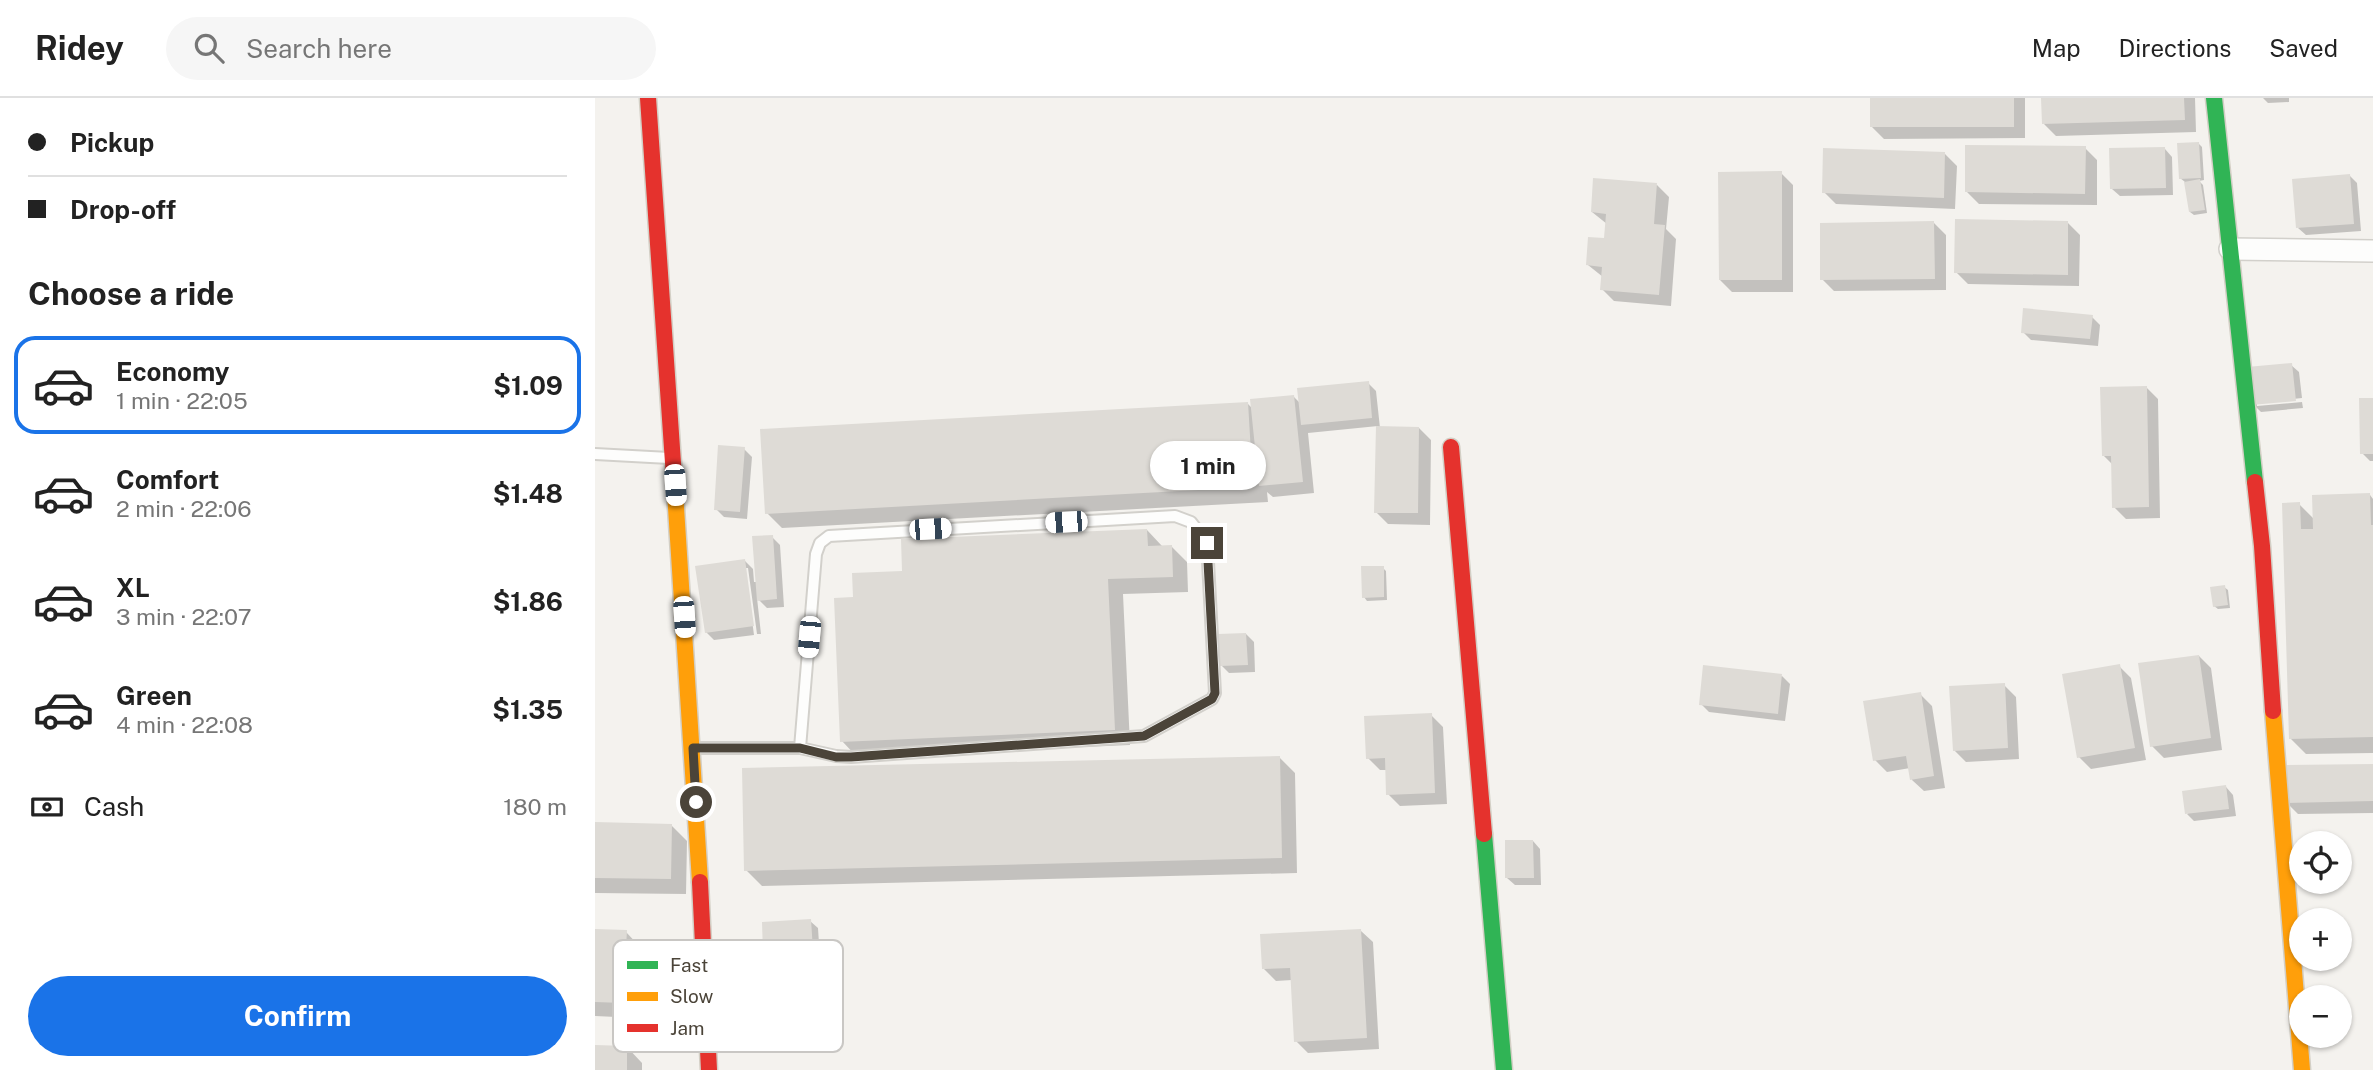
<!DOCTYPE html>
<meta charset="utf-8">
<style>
:root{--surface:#fff;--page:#f6f6f6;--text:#222;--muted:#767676;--line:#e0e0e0;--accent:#1a73e8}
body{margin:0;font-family:"Public Sans",sans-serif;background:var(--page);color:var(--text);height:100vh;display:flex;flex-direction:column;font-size:26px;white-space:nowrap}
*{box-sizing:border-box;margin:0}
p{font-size:23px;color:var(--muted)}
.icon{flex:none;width:38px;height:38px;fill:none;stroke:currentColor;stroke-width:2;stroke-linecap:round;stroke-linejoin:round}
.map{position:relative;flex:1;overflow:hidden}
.side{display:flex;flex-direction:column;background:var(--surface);width:595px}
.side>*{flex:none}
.hud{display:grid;align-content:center;height:154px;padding:0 28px;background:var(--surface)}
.buttons{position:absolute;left:1694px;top:733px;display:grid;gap:14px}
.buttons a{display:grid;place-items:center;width:63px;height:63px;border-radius:50%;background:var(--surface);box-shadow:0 2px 5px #0004;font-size:35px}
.end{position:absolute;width:32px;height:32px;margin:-16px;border:9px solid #4b4439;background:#fff;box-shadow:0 0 0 4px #fff}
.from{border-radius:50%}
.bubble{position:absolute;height:49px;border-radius:24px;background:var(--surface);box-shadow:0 2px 5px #0004;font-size:23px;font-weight:700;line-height:49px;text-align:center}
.car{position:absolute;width:21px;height:42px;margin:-21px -10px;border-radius:9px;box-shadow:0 0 5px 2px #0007;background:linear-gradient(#fff 24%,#345 0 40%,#fff 0 76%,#345 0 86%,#fff 0)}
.hud b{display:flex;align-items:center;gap:24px;height:66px;font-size:26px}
.hud b+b{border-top:2px solid var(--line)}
.hud i{width:18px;height:18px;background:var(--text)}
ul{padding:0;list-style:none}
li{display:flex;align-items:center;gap:21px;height:98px;margin:0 14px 10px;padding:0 14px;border:4px solid transparent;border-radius:21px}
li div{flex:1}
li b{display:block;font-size:26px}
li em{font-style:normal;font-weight:700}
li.selected{border-color:var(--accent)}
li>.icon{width:63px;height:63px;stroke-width:1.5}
h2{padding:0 28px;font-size:32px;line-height:84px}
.pay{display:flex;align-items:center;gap:18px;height:77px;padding:0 28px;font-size:26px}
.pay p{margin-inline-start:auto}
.button{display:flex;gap:14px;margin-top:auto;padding:14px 28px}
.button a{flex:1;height:80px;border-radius:42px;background:var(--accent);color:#fff;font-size:28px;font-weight:700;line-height:80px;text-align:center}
header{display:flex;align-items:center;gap:42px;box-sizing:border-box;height:98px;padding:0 35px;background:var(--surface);border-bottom:2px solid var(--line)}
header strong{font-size:33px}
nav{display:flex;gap:38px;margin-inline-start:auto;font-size:24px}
.search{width:490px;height:63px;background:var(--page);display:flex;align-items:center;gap:18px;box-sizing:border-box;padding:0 24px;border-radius:38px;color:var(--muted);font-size:26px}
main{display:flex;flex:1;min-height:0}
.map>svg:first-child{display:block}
</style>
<header>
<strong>Ridey</strong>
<div class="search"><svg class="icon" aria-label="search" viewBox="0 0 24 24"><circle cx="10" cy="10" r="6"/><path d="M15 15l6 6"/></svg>Search here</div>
<nav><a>Map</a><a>Directions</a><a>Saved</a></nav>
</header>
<main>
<section class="side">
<div class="hud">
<b><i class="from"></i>Pickup</b>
<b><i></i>Drop-off</b>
</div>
<h2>Choose a ride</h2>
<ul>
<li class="selected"><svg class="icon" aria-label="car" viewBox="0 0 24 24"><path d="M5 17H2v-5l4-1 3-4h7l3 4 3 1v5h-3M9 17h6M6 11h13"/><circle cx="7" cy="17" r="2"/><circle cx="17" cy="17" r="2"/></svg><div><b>Economy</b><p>1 min · 22:05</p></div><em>$1.09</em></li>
<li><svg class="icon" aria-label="car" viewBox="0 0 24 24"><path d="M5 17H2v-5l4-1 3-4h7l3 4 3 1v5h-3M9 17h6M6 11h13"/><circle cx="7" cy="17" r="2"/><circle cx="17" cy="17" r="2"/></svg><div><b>Comfort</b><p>2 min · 22:06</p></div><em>$1.48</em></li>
<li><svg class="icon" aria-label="car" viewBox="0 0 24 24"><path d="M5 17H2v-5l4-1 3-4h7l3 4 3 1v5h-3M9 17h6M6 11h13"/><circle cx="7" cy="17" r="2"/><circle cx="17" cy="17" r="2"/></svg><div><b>XL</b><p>3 min · 22:07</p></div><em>$1.86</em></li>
<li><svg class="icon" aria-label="car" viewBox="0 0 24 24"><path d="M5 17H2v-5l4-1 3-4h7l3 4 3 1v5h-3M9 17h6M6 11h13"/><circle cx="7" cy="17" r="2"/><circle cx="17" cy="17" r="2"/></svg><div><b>Green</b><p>4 min · 22:08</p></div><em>$1.35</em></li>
</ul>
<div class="pay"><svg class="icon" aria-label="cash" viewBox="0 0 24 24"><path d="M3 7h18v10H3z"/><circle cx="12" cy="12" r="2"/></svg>Cash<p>180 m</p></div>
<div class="button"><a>Confirm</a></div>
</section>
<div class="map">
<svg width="1778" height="972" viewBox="0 0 1778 972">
<rect width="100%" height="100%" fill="#f4f2ee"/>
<!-- shadow -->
<path fill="#0003" d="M 1277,0 L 1430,0 L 1430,40 L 1289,41 L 1277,29 Z
M 1448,0 L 1600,0 L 1601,34 L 1461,38 L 1449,26 Z
M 1668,0 L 1694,0 L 1694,4 L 1673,5 Z
M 1603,45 L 1607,49 L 1609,82 L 1604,83 L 1608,87 L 1612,115 L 1599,117 L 1595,114 L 1590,84 L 1585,80 Z
M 1490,50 L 1502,62 L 1502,107 L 1384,106 L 1372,94 Z
M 1570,51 L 1577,59 L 1578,97 L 1525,98 L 1517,91 Z
M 1350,56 L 1362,68 L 1360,111 L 1241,106 L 1229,94 Z
M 1186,75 L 1198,87 L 1198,194 L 1137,194 L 1125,182 Z
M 1754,77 L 1762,85 L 1766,133 L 1711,137 L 1703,130 Z
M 1062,87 L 1074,99 L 1071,131 L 1081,141 L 1076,208 L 1019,203 L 1007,191 L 1008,179 L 993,167 L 1011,142 L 1012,126 L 997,114 Z
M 1339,125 L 1351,137 L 1351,192 L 1239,193 L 1227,181 Z
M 1473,125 L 1485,137 L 1484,188 L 1373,186 L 1361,174 Z
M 1497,219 L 1505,227 L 1503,248 L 1436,242 L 1428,234 Z
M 1696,267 L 1704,274 L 1707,300 L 1662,305 L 1662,308 L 1707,304 L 1708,310 L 1666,314 L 1658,306 Z
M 773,285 L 781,293 L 785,330 L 824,330 L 836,342 L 835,427 L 793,426 L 781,414 L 783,328 L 713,335 L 719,395 L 678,399 L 672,394 L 673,404 L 187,430 L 172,415 L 653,306 L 658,311 L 699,299 L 705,305 Z
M 1551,289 L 1563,301 L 1565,420 L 1531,421 L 1519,409 L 1518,367 L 1508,357 Z
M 1778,301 L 1778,363 L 1775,363 L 1767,355 Z
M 149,351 L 157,359 L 152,421 L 129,419 L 121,411 Z
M 1775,397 L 1778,401 L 1778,655 L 1711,656 L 1696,641 L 1704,406 L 1719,421 Z
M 552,432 L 567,448 L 577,449 L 592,464 L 593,494 L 528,496 L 535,647 L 262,659 L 247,643 L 260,500 Z
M 177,439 L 185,447 L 189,509 L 172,510 L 162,500 L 166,536 L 162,536 L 153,470 L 150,470 L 159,537 L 119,542 L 111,534 L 150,463 L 158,471 L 159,484 L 162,484 Z
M 788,470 L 791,473 L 792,502 L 772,503 L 769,499 Z
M 1629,489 L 1633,492 L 1635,510 L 1623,511 L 1619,508 Z
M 651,536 L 659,544 L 660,574 L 634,575 L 626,567 Z
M 1604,558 L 1616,570 L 1627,652 L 1569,660 L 1557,648 Z
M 1524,568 L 1536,580 L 1551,662 L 1496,671 L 1484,659 Z
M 1187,578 L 1195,586 L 1190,623 L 1114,614 L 1106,606 Z
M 1409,587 L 1421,599 L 1424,661 L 1371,664 L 1359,652 Z
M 1325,596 L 1337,608 L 1350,690 L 1329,693 L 1317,682 L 1315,670 L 1292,674 L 1280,662 Z
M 836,617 L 848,629 L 852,706 L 805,708 L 793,696 L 792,672 L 785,672 L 773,660 Z
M 684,659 L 700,675 L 702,775 L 167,788 L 151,772 Z
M 1778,668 L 1778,715 L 1703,716 L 1691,704 Z
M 1631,689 L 1638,697 L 1641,718 L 1599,723 L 1592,716 Z
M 0,726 L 76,727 L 92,743 L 91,796 L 0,795 Z
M 938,743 L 945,751 L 946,787 L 920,787 L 912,780 Z
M 215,823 L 223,830 L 225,861 L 178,863 L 170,855 Z
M 0,833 L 31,834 L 46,850 L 43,920 L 0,918 Z
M 766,833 L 778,844 L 784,951 L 713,955 L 701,943 L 697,882 L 681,883 L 669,871 Z
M 0,948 L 32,949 L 47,965 L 47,972 L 0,972 Z"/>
<!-- building -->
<path fill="#dedbd6" d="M 1275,0 L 1419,0 L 1419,29 L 1275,29 Z
M 1446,0 L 1589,0 L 1590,22 L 1447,26 Z
M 1604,44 L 1606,80 L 1584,81 L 1582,45 Z
M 1370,47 L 1491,48 L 1490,96 L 1370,94 Z
M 1570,49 L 1571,90 L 1515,91 L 1514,50 Z
M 1228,50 L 1350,54 L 1349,100 L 1227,95 Z
M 1187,73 L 1187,182 L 1124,182 L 1123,74 Z
M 1755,76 L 1759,126 L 1701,130 L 1697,81 Z
M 998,80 L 1062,85 L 1059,126 L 1070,127 L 1064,197 L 1005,192 L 1007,169 L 991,167 L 993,139 L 1009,140 L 1011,116 L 996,114 Z
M 1605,81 L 1610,112 L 1594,114 L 1589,84 Z
M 1360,121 L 1473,123 L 1473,177 L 1359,175 Z
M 1339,123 L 1340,181 L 1225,182 L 1225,125 Z
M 1428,210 L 1498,217 L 1495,241 L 1426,235 Z
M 1697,265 L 1701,303 L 1656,307 L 1652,269 Z
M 774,283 L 777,320 L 706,327 L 702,290 Z
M 1552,288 L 1554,409 L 1517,410 L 1516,358 L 1507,358 L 1505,289 Z
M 699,297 L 708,384 L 664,388 L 655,301 Z
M 1764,300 L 1778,300 L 1778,356 L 1765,356 Z
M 653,304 L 658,389 L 170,416 L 165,331 Z
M 781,328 L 824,329 L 823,415 L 779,415 Z
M 123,347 L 150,349 L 145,414 L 119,412 Z
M 1775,395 L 1776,427 L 1778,427 L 1778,639 L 1694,641 L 1687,405 L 1705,404 L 1706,431 L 1718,431 L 1717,397 Z
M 552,431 L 553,448 L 577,447 L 578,479 L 513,481 L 520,632 L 245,644 L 239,500 L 258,499 L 257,475 L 307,473 L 306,441 Z
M 178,437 L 182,501 L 162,503 L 157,438 Z
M 150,461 L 159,528 L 110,535 L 100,468 Z
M 766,468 L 789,468 L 789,499 L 767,500 Z
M 1630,487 L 1633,507 L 1618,509 L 1615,489 Z
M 651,535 L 653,567 L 625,568 L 623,536 Z
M 1604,557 L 1616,640 L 1555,649 L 1543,565 Z
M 1525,566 L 1540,650 L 1482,660 L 1467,576 Z
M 1108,567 L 1187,576 L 1183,616 L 1104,607 Z
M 1410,585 L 1413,650 L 1358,653 L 1354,588 Z
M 1326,594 L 1339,678 L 1315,682 L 1311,658 L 1278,663 L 1268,603 Z
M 837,615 L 840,695 L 791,697 L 790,660 L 771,661 L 769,618 Z
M 685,658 L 687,760 L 149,773 L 147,670 Z
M 1778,666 L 1778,703 L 1690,705 L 1689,667 Z
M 1631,687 L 1634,711 L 1590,716 L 1587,693 Z
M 0,724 L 77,726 L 76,781 L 0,780 Z
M 910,742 L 938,742 L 939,780 L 910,780 Z
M 216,821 L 218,853 L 168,856 L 167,824 Z
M 0,831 L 32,832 L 28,905 L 0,904 Z
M 766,831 L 772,940 L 699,944 L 695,870 L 667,871 L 665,836 Z
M 0,947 L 32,948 L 32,972 L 0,972 Z"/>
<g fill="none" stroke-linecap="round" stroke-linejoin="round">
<defs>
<path id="lane" d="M 0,356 L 74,360
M 101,650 L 205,650 L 221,456 L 225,445 L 234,438 L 580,418 L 596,424 L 612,445 L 620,595 L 617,601 L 549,638 L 256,659 L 241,658 L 205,650"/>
<path id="street" d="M 1635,151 L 1778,153"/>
<path id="fast" d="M 1619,0 L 1660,384
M 889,736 L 909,972"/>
<path id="slow" d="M 80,394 L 105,784
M 1678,613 L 1707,972"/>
<path id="jam" d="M 53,0 L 80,394
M 856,349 L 889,736
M 1660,384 L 1667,448 L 1678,613
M 105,784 L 114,972"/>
</defs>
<!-- lane casing -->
<use href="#lane" stroke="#d2d0cb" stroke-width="14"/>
<!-- street casing -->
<use href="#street" stroke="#d2d0cb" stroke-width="24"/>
<!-- fast casing -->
<use href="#fast" stroke="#d3cfc5" stroke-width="19"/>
<!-- slow casing -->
<use href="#slow" stroke="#d3cfc5" stroke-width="19"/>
<!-- jam casing -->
<use href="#jam" stroke="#d3cfc5" stroke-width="19"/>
<!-- lane -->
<use href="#lane" stroke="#fdfdfc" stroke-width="10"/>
<!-- street -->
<use href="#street" stroke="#fdfdfc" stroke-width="21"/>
<!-- fast -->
<use href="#fast" stroke="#30b455" stroke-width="16"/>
<!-- slow -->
<use href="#slow" stroke="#ff9f0a" stroke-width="16"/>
<!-- jam -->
<use href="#jam" stroke="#e5322d" stroke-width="16"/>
</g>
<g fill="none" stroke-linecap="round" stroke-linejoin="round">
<!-- route -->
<path stroke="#4b4439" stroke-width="9" d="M 101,704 L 98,650 L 205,650 L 241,659 L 256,659 L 549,638 L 617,601 L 620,595 L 612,445"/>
</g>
<!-- legend -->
<rect x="18" y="842" width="230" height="112" rx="10" fill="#fff" stroke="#c9c7c4" stroke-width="2"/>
<rect x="32" y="863" width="31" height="8" fill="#30b455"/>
<rect x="32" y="894" width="31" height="9" fill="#ff9f0a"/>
<rect x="32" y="926" width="31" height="8" fill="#e5322d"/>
<g font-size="19" fill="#4b4439">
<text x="75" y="874">Fast</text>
<text x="75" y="905">Slow</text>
<text x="75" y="937">Jam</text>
</g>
</svg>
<div class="buttons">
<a><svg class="icon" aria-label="locate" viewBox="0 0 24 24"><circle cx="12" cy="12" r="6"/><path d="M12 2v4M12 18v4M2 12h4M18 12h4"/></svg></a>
<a>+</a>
<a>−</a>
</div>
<i class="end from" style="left:101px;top:704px"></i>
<i class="end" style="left:612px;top:445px"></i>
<div class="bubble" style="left:555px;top:343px;width:116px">1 min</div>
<i class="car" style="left:80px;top:387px;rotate:176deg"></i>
<i class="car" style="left:471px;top:424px;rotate:267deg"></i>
<i class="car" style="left:335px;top:431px;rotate:87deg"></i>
<i class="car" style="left:89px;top:519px;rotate:176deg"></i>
<i class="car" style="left:214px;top:539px;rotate:185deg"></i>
</div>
</main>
